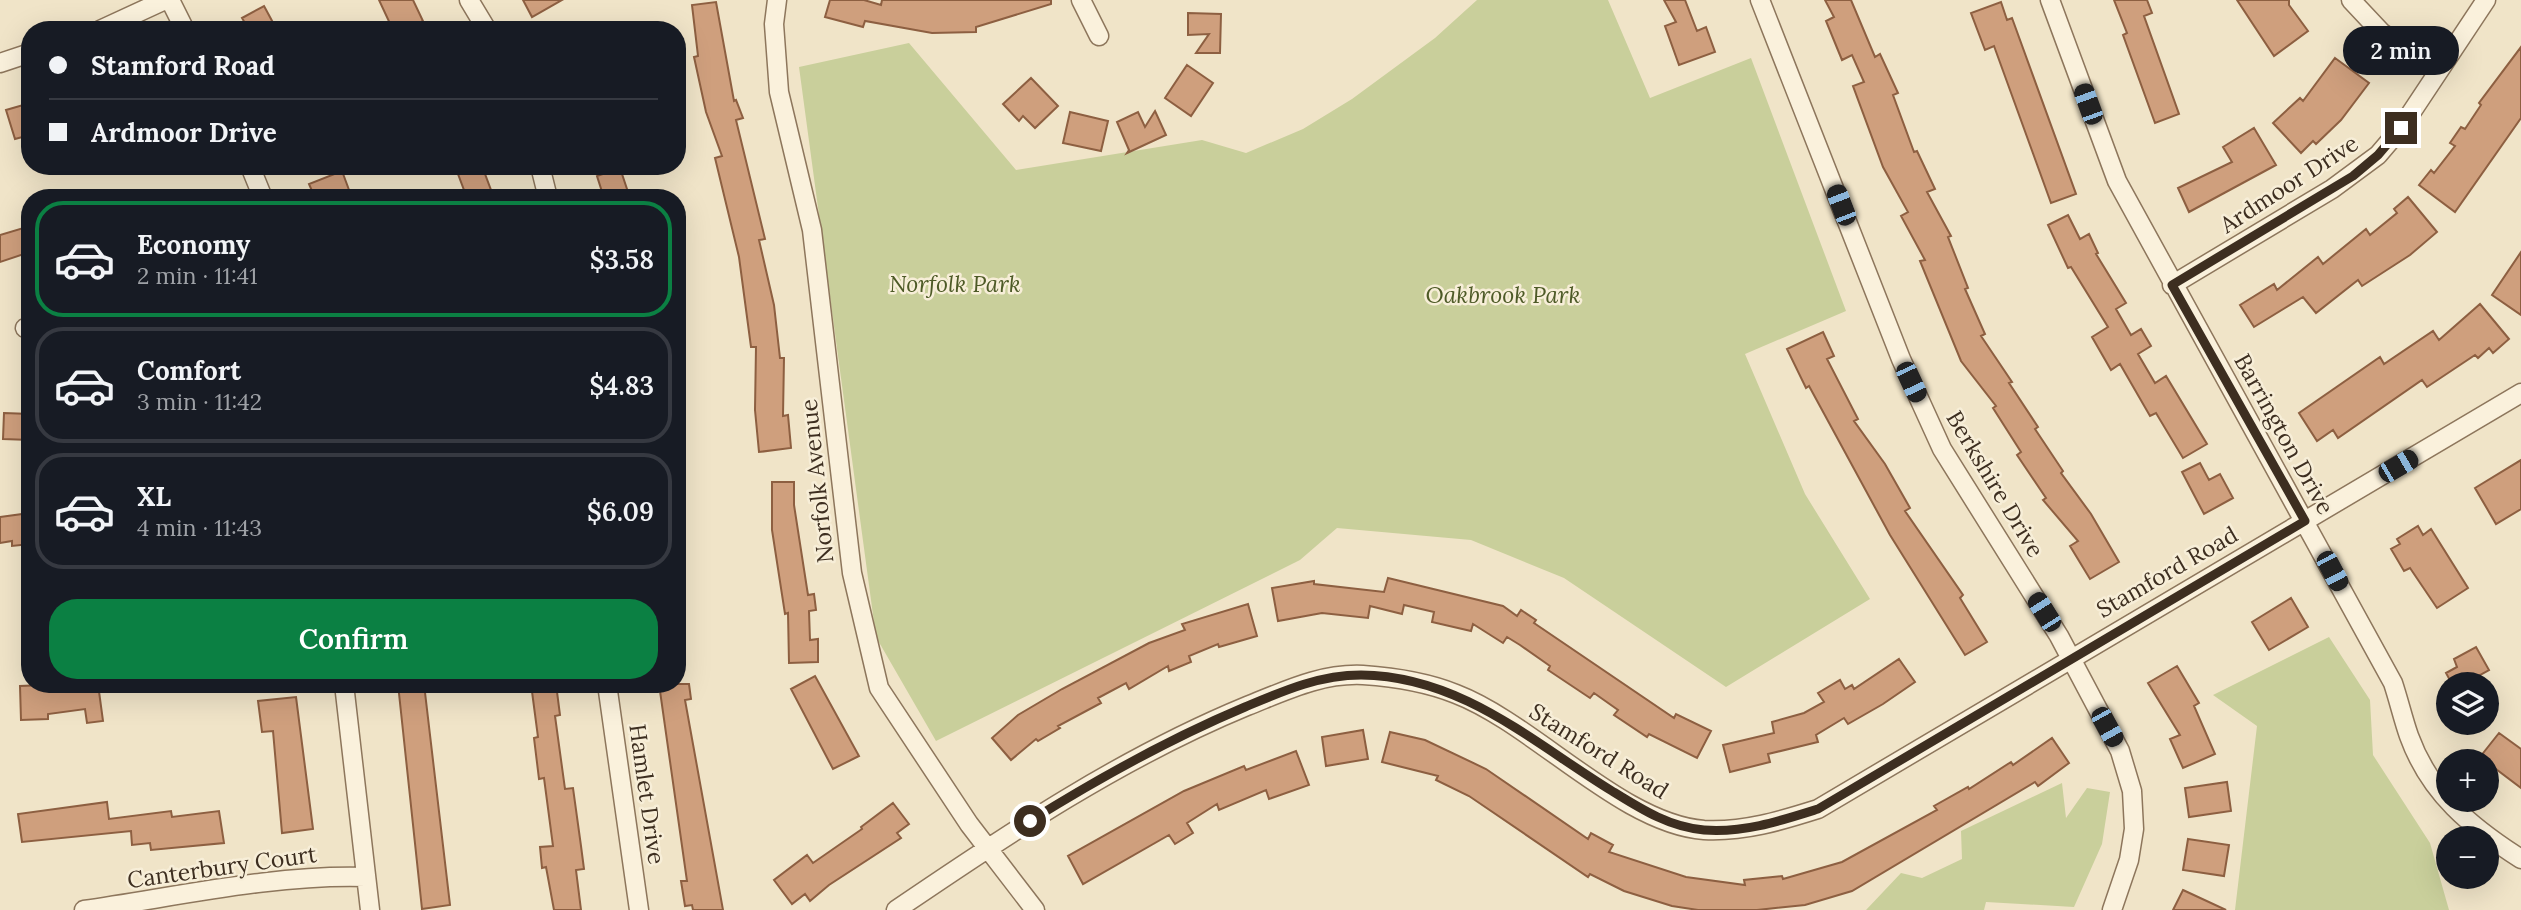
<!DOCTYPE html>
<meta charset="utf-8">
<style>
:root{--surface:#171b24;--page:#242831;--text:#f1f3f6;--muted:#9ea1a6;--line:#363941;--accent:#0b8043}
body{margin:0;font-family:Lora,serif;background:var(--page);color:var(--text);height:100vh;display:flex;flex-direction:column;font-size:26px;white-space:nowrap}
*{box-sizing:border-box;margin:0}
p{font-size:23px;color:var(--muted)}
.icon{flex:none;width:38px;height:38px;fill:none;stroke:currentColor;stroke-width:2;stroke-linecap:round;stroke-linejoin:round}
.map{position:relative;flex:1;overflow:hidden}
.sheet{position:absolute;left:21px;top:189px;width:665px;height:504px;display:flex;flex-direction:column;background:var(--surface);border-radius:28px;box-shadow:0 7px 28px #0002}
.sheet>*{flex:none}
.hud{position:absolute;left:21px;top:21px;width:665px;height:154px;border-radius:28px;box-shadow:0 7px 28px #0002;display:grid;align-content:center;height:154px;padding:0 28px;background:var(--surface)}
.controls{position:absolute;left:2436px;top:672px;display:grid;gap:14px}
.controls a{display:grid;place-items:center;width:63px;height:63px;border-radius:50%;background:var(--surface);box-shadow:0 7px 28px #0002;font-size:35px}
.end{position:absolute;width:32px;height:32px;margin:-16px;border:9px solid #3d2e20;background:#fff;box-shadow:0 0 0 4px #fff}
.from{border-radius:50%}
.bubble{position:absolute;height:49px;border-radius:24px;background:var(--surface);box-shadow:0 7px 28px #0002;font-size:23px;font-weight:600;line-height:49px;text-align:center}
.car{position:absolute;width:21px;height:42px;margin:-21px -10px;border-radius:9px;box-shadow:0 0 5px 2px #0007;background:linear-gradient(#222 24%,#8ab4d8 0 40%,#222 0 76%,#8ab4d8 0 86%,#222 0)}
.hud b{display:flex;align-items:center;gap:24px;height:66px;font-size:26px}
.hud b+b{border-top:2px solid var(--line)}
.hud i{width:18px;height:18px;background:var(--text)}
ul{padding:12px 0 0;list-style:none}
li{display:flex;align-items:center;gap:21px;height:116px;margin:0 14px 10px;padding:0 14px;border:4px solid var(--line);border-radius:28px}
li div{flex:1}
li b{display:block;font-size:26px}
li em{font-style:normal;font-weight:600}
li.active{border-color:var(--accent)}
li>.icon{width:63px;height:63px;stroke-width:1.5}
.primary-button{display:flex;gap:14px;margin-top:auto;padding:14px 28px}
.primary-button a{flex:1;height:80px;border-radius:28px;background:var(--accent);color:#fff;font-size:28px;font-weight:600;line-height:80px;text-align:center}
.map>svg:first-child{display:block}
</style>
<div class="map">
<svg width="2521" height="910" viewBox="0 0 2521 910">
<rect width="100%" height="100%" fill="#f0e4c8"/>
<!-- green -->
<path fill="#c9cf9b" d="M 1477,0 L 1608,0 L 1650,98 L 1751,58 L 1846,311 L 1745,354 L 1805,494 L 1870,599 L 1726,687 L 1564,578 L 1471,540 L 1337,528 L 1300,560 L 936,741 L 876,637 L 799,67 L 909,43 L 1016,170 L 1202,140 L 1246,153 L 1303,129 L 1352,99 L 1435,38 Z
M 2329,637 L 2370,700 L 2373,755 L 2430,843 L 2449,910 L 2235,910 L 2257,726 L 2213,695 Z
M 2062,783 L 2066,818 L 2087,788 L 2110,792 L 2102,844 L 2074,907 L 1986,902 L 1984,910 L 1866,910 L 1901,873 L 1922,878 L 1962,859 L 1961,831 Z"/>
<!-- building -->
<path fill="#cf9f7d" stroke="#8d5f41" stroke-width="2" d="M 379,0 L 413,0 L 423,21 L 406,30 L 393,30 Z
M 523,0 L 562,0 L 532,17 Z
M 830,0 L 864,0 L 881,5 L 882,0 L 1051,0 L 1051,4 L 976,27 L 976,32 L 932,33 L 865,21 L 863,27 L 825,17 Z
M 1664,0 L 1685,0 L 1697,31 L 1706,27 L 1715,52 L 1679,65 L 1665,26 L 1676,22 Z
M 1825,0 L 1851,0 L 1875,57 L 1880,54 L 1898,93 L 1893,95 L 1914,152 L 1917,151 L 1935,189 L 1927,192 L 1951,236 L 1948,237 L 1968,288 L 1965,289 L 1985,334 L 1981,336 L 2012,382 L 2009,383 L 2038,427 L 2035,429 L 2063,471 L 2061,473 L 2091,514 L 2119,562 L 2090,579 L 2070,546 L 2078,541 L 2043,500 L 2046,498 L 2017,455 L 2021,452 L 1993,408 L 1996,406 L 1961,361 L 1920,261 L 1925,260 L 1901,216 L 1908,212 L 1883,167 L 1853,86 L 1864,82 L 1852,55 L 1842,60 L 1826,21 L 1834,17 Z
M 2114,0 L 2147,0 L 2152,13 L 2144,16 L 2179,114 L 2155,123 L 2123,35 L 2127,33 Z
M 2237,0 L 2289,0 L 2289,5 L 2308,31 L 2274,56 Z
M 716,2 L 734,101 L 736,100 L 743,118 L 736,120 L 765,239 L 759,240 L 774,305 L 780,358 L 784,358 L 783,416 L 788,415 L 791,448 L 759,452 L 755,410 L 756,347 L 751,347 L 739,257 L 715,158 L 722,156 L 706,112 L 694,57 L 698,56 L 692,5 Z
M 2001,2 L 2007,20 L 2012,18 L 2076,194 L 2051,203 L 1994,46 L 1985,50 L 1971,13 Z
M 264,6 L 277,30 L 249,30 L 242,18 Z
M 1188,13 L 1221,14 L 1220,53 L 1196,53 L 1209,34 L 1188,35 Z
M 2521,47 L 2521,118 L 2455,212 L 2419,185 L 2431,170 L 2434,173 L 2455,146 L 2450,143 L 2461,127 L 2465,129 L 2481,105 L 2479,103 Z
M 2335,58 L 2369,83 L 2341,120 L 2316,144 L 2313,141 L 2301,153 L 2273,123 L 2300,98 L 2303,101 Z
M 1187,65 L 1213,83 L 1191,116 L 1165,98 Z
M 1031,78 L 1058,106 L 1035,128 L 1023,116 L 1019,121 L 1003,104 Z
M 30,103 L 30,135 L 15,139 L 6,110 Z
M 1155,111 L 1166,135 L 1127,153 L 1129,150 L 1117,122 L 1138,112 L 1145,127 Z
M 1070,112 L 1108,121 L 1101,151 L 1063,143 Z
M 2254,128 L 2276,165 L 2189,212 L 2178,188 L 2232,162 L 2223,147 Z
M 455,166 L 482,166 L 494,198 L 467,198 Z
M 620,168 L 630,198 L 604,198 L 597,176 Z
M 342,171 L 352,198 L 315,198 L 309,184 Z
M 2408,197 L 2437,232 L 2410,255 L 2362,286 L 2358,280 L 2316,313 L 2303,297 L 2254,327 L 2240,305 L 2274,284 L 2277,290 L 2318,257 L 2323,264 L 2366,229 L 2370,235 L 2397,213 L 2394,209 Z
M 2068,215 L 2080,239 L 2089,234 L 2098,253 L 2096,254 L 2126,303 L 2116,309 L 2131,335 L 2141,329 L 2151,346 L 2138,354 L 2155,383 L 2166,376 L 2207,444 L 2183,458 L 2156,413 L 2150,416 L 2120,364 L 2111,370 L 2092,337 L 2108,327 L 2071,267 L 2068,268 L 2048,225 Z
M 30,226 L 30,252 L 0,262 L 0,235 Z
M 2521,252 L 2521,315 L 2492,295 Z
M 2480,304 L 2509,339 L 2493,353 L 2489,348 L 2478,358 L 2475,355 L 2427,387 L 2422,380 L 2338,438 L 2333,430 L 2317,441 L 2299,413 L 2380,357 L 2384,364 L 2433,331 L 2439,340 Z
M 1823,332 L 1834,356 L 1827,359 L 1858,419 L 1854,421 L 1885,464 L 1910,508 L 1905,511 L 1963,595 L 1960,598 L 1987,642 L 1965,655 L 1890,535 L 1809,386 L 1806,388 L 1787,349 Z
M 4,413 L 30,414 L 30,440 L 3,439 Z
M 2521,460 L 2521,509 L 2496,524 L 2475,488 Z
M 2200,463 L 2209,480 L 2220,474 L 2233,498 L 2204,514 L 2182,472 Z
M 772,482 L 794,482 L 794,505 L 808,595 L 814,594 L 816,610 L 809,611 L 810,640 L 818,639 L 818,662 L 789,663 L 788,613 L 785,614 L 772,530 Z
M 30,513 L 30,544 L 12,546 L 12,541 L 0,543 L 0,517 Z
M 2418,526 L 2423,535 L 2431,529 L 2468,588 L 2437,608 L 2410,568 L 2404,571 L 2391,549 L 2400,544 L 2397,539 Z
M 1388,578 L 1503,606 L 1517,616 L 1521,610 L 1536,620 L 1534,623 L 1674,718 L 1676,714 L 1711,731 L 1697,758 L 1649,734 L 1647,737 L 1614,715 L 1618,710 L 1594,693 L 1590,698 L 1548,670 L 1550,666 L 1520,645 L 1507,637 L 1503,643 L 1473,624 L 1471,631 L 1432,622 L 1434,612 L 1404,605 L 1402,614 L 1370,606 L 1368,618 L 1322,613 L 1278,621 L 1272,588 L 1314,581 L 1314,584 L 1384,592 Z
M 2291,598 L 2308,627 L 2269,650 L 2252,622 Z
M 1248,604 L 1257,636 L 1219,647 L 1218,644 L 1189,656 L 1191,662 L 1169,671 L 1168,666 L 1129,689 L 1126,683 L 1098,698 L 1101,703 L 1058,726 L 1060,728 L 1038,741 L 1036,739 L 1011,760 L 992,738 L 1018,715 L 1062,689 L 1149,643 L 1185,630 L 1182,624 Z
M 2476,647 L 2489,670 L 2473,679 L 2475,684 L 2452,684 L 2446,673 L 2457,667 L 2454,659 Z
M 1899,659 L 1915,682 L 1883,704 L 1848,724 L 1844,718 L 1816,735 L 1818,742 L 1768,754 L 1770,762 L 1730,772 L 1723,745 L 1774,733 L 1772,722 L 1804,713 L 1824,702 L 1818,693 L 1840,680 L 1845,689 L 1852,685 L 1854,689 Z
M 2177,666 L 2199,703 L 2194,706 L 2215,754 L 2183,768 L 2170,739 L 2180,735 L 2148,683 Z
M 815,676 L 859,756 L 833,769 L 791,689 Z
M 70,684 L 98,684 L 103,721 L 87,723 L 85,709 L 48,714 L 48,719 L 21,720 L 20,686 Z
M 398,684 L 424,684 L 450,905 L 422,909 Z
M 531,684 L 556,684 L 560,715 L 555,716 L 565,789 L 573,788 L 581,846 L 584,869 L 576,870 L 581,910 L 554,910 L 546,867 L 542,868 L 540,847 L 553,846 L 544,778 L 539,779 L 534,738 L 538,737 Z
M 659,684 L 689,684 L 691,699 L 685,700 L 723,910 L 693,910 L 692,905 L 685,906 L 681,881 L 687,881 Z
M 296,697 L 313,829 L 282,833 L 273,731 L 262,732 L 258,701 Z
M 1363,730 L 1368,759 L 1326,766 L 1322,737 Z
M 1390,732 L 1425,740 L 1486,769 L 1588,839 L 1591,833 L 1613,845 L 1609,852 L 1686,877 L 1745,885 L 1744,880 L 1782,876 L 1783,879 L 1842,862 L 1937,810 L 1934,806 L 1968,787 L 1969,789 L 2011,762 L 2013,765 L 2052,738 L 2069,763 L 2038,786 L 2035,782 L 1852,891 L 1805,905 L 1757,910 L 1698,910 L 1672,906 L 1624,891 L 1590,874 L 1588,877 L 1469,796 L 1436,780 L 1438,776 L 1382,762 Z
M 2499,733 L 2521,749 L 2521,788 L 2480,757 Z
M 1296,751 L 1309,785 L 1269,799 L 1266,790 L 1219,810 L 1217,804 L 1187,823 L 1193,833 L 1175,844 L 1169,835 L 1083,884 L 1068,856 L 1184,791 L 1244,766 L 1246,770 Z
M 2227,782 L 2231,811 L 2189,817 L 2185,788 Z
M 107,802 L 109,819 L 171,811 L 172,817 L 219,811 L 224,843 L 151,850 L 150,843 L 132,845 L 131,831 L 22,842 L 18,814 Z
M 893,803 L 909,824 L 897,833 L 901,838 L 829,885 L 810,901 L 805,894 L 792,904 L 774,880 L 807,855 L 813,863 L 862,829 L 861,827 Z
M 2188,839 L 2229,845 L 2224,876 L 2183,870 Z
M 2183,890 L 2226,910 L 2173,910 Z"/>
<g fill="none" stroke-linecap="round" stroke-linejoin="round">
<defs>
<path id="minor" d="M 170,0 L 185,30
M 469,0 L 487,30
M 777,0 L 774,24 L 779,92 L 812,230 L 852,573 L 879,688 L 969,824 L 1035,910
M 1081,0 L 1099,36
M 1760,0 L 1901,359 L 1942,449 L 2059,636 L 2120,751 L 2132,791 L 2134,829 L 2129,860 L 2112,910
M 2050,0 L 2117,181 L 2393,683 C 2399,701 2403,719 2409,736 C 2430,794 2471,827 2521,859
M 2351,0 L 2381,32 L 2437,72
M 100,30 L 165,0
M 0,63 L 30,53
M 250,166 L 263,198
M 540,166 L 548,198
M 2172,285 L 2332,189 L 2378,155 L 2401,128 L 2486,0
M 25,328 L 30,327
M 344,684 L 370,910
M 607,684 L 639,910
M 84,910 C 175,897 275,874 366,877
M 896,910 C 1009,833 1121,758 1247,706 C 1285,691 1321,673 1363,675 C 1392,677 1429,683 1456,694 C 1534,724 1622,824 1704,830 C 1744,832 1780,821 1818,809 L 2521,393"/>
</defs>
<!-- minor casing -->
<use href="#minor" stroke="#8d765c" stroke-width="21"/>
<!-- minor -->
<use href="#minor" stroke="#faf1dc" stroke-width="18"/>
</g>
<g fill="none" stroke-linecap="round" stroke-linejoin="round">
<!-- route -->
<path stroke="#3d2e20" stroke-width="9" d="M 1030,821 C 1099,778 1169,739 1245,707 C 1283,691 1319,675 1361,675 C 1461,676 1532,742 1612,791 C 1641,809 1669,827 1704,830 C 1744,833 1780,821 1818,809 L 2305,521 L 2172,285 L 2353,176 L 2378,155 L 2401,128"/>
</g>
<g text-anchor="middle" stroke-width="5" stroke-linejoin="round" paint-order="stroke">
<!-- street labels -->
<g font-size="23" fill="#3d2e20" stroke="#f7eed8">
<text transform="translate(2289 184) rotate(-33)" y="8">Ardmoor Drive</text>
<text transform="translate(2284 434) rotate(61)" y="8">Barrington Drive</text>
<text transform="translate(817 481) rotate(-96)" y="8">Norfolk Avenue</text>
<text transform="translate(1995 484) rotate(59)" y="8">Berkshire Drive</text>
<text transform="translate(2167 572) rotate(-30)" y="8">Stamford Road</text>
<text transform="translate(1599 751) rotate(32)" y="8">Stamford Road</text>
<text transform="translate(647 794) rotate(82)" y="8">Hamlet Drive</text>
<text transform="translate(222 867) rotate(-8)" y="8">Canterbury Court</text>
</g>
<!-- park labels -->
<g font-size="23" font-style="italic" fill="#4d5a26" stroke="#f7eed8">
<text x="955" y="292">Norfolk Park</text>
<text x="1503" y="303">Oakbrook Park</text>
</g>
</g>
</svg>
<div class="controls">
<a><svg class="icon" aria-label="layers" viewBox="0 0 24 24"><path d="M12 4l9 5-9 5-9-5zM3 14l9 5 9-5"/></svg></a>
<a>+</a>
<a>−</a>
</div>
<i class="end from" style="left:1030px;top:821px"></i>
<i class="end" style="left:2401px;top:128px"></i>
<div class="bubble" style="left:2343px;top:26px;width:116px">2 min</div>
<i class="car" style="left:2088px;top:104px;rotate:340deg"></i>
<i class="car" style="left:1841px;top:205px;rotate:339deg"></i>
<i class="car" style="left:1911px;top:382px;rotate:155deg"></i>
<i class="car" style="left:2398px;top:466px;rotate:60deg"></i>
<i class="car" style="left:2332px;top:571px;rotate:152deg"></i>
<i class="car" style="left:2044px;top:612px;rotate:328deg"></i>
<i class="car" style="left:2107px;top:727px;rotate:151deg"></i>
<div class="hud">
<b><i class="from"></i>Stamford Road</b>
<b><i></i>Ardmoor Drive</b>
</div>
<section class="sheet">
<ul>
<li class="active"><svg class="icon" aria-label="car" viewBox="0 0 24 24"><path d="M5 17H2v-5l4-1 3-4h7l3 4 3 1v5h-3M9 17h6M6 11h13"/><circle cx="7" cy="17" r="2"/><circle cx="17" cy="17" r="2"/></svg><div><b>Economy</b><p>2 min · 11:41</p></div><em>$3.58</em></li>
<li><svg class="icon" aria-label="car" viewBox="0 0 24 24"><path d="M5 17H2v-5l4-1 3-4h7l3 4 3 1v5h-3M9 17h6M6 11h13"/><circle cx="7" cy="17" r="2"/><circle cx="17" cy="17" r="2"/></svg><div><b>Comfort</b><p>3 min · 11:42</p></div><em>$4.83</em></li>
<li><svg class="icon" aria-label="car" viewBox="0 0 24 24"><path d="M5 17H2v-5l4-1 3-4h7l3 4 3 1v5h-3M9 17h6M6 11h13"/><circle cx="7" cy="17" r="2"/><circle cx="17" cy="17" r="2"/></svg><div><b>XL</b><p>4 min · 11:43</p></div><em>$6.09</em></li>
</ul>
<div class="primary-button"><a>Confirm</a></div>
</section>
</div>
